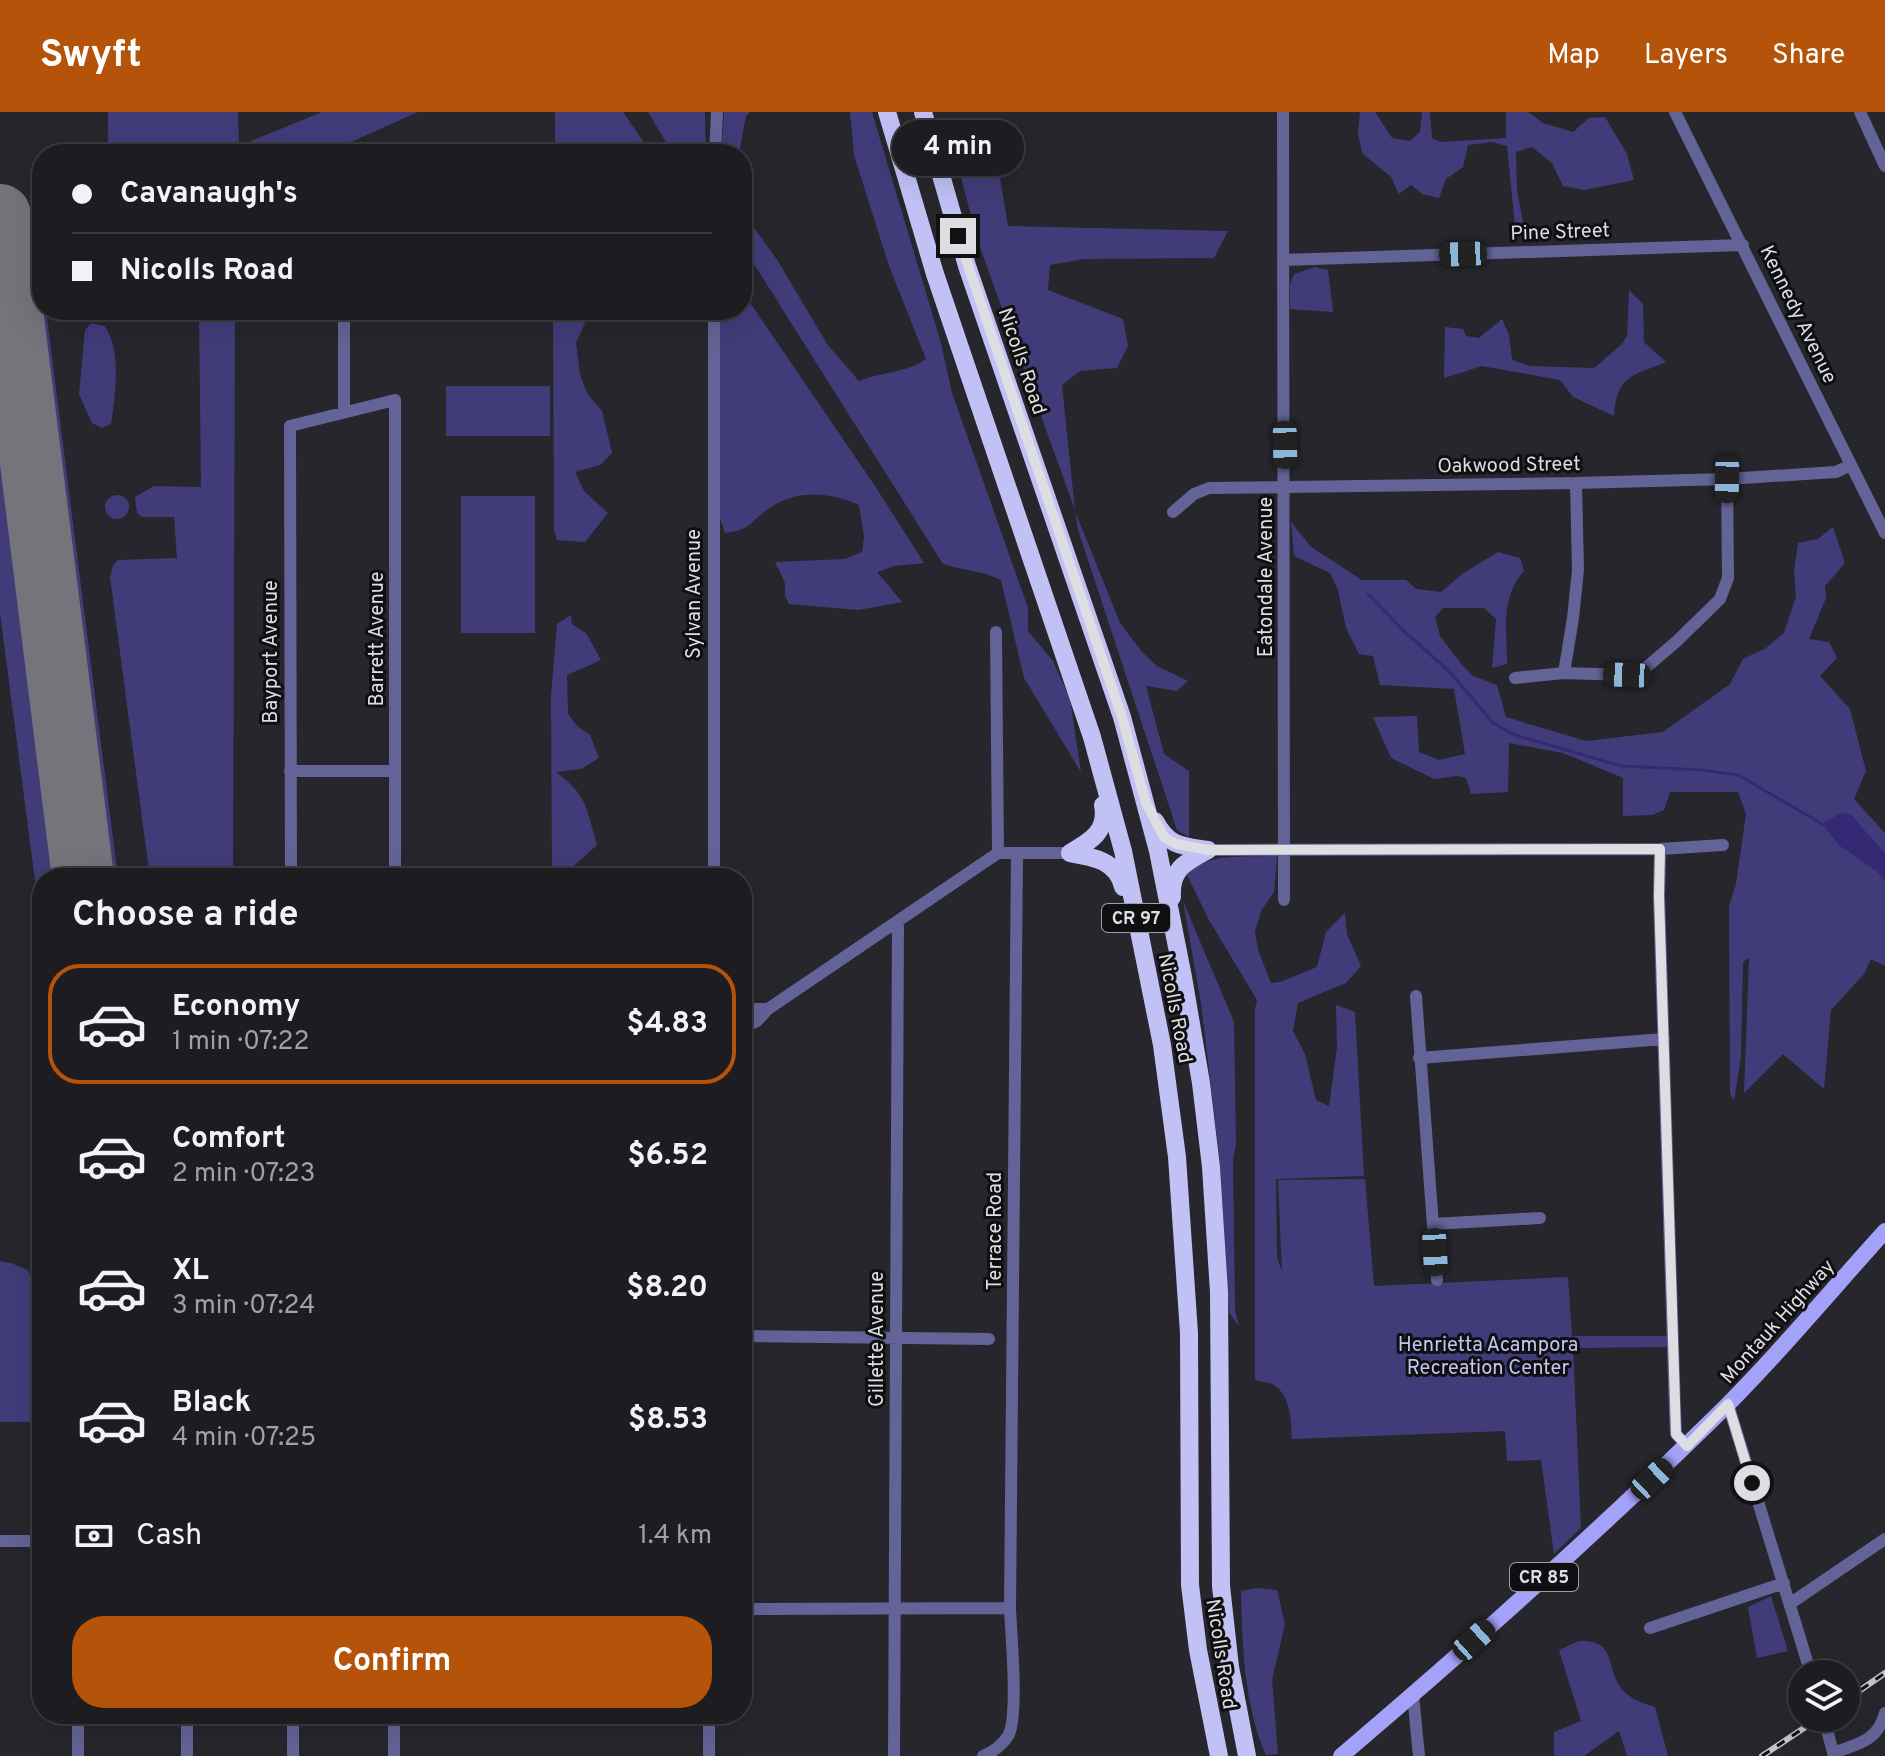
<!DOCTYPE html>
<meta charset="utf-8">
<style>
:root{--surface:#1c1c21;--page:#29292e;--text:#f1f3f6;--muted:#a0a1a5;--line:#3a3a3f;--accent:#b45309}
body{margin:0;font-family:Overpass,sans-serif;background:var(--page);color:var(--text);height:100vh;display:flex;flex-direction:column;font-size:30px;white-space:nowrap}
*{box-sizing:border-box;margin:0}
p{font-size:26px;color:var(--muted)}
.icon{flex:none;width:44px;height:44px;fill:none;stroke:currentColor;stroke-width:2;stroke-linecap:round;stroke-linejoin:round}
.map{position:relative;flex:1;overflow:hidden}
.drawer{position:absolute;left:32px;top:756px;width:720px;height:856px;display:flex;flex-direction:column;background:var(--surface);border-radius:32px;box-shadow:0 8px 32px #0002,0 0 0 2px var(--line)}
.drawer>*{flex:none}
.banner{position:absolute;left:32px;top:32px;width:720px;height:176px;border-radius:32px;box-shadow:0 8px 32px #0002,0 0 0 2px var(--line);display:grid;align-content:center;height:176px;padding:0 40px;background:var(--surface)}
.controls{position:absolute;left:1788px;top:1548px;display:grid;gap:16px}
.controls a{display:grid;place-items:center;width:72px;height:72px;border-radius:50%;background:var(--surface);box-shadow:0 8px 32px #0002,0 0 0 2px var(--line);font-size:40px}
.end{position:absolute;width:36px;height:36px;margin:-18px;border:10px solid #dedee2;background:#111;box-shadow:0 0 0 4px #111}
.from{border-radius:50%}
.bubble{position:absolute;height:56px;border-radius:28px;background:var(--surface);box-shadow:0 8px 32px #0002,0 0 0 2px var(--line);font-size:26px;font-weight:700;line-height:56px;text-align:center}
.car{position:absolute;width:24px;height:48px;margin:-24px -12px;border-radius:10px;box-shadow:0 0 6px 2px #0007;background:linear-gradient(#222 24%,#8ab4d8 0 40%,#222 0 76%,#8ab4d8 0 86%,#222 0)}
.banner b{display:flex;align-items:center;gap:28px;height:76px;font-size:30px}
.banner b+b{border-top:2px solid var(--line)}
.banner i{width:20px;height:20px;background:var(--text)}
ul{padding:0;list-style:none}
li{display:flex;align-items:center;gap:24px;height:120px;margin:0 16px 12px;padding:0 24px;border:4px solid transparent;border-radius:32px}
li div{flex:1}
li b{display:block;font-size:30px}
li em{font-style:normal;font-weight:700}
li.on{border-color:var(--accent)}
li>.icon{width:72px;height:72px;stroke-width:1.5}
h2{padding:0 40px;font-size:36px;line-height:96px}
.pay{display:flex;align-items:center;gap:20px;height:88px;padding:0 40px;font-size:30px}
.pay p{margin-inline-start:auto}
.primary-button{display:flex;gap:16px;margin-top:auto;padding:16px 40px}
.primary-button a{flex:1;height:92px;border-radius:32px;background:var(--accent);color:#fff;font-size:32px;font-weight:700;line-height:92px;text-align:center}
header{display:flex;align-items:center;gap:48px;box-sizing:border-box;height:112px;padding:0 40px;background:var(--accent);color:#fff}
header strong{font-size:38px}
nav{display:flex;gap:44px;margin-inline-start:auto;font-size:28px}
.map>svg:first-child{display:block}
</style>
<header>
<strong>Swyft</strong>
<nav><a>Map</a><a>Layers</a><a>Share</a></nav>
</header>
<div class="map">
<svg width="1885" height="1644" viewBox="0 0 1885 1644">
<rect width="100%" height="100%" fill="#26262c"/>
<!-- green -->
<path fill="#413c79" d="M 108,0 L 238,0 L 239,34 L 322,0 L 418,0 L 324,42 L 108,42 Z
M 555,0 L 623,0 L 652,42 L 555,42 Z
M 648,0 L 705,0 L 706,42 L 673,42 Z
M 724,0 L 750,0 L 746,4 L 739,42 L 721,42 Z
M 850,0 L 872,0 L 941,231 L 952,281 L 1028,496 L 1028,519 L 1053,549 L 1070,587 L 1081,660 L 1024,566 L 1001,468 C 981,458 964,459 943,452 L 742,133 L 742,99 L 778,149 L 827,232 L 859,269 C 881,260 907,261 926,247 L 889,154 L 854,43 Z
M 1360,0 L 1375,0 L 1392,26 L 1410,29 L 1420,20 L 1422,0 L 1430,0 L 1432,26 L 1440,30 L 1506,26 L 1506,0 L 1528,0 L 1543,11 L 1573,20 L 1589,6 L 1605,5 L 1627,42 L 1634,68 L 1584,78 L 1563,74 L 1552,51 L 1532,35 L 1516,40 L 1517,78 L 1526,126 L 1516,124 L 1507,34 L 1492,30 L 1468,33 L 1463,55 L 1446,67 L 1439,86 L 1422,82 L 1411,73 L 1399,82 L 1391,65 L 1362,41 L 1358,21 Z
M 949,20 L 970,44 L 999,60 L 1008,114 L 1228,119 L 1214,146 L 1084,147 L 1050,153 L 1048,178 L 1123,207 L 1128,234 L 1117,256 L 1080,259 L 1062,273 L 1075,399 L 1120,511 L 1142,540 L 1157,554 L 1188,569 L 1177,579 L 1146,574 L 1164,642 L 1189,659 L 1189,725 L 1177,718 L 1078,418 L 1075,398 L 978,130 Z
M 35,114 L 42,168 L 42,198 L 46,198 L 118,766 L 42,766 L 42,822 L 0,501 L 0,119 Z
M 1315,155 L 1328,158 L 1333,200 L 1290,197 L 1290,172 L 1294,162 Z
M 1629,178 L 1643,192 L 1644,230 L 1666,250 C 1632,264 1617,263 1614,304 L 1573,285 L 1560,268 L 1482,254 L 1444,266 L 1445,215 L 1463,217 L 1466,224 L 1479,226 L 1502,207 L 1509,223 L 1512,248 L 1530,254 L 1594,256 L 1622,232 L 1627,224 Z
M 742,179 L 875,374 L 924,451 L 895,454 L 877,460 L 902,490 L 858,498 L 789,492 L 785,484 L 785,471 L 775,450 L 845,447 L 862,440 L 864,425 L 859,393 C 828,380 798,377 768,397 C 748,411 753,417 725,421 L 719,404 L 720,198 L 742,198 Z
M 199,198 L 235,198 L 233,766 L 150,766 L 110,465 L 113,453 L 118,448 L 177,446 L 174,405 L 142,405 L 137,401 L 135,385 L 154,374 L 201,375 Z
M 553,198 L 591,198 L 576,231 L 580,263 L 587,281 L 602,299 L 612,341 L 600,353 L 575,360 L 584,379 L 608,401 L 585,430 L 557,428 L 554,418 Z
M 91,211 L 105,214 C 122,240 115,283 111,312 L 102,316 L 92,311 L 79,282 L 85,218 Z
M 446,274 L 550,274 L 550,324 L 446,324 Z
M105 395a12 12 0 1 1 24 0a12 12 0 1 1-24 0Z
M 461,384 L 535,384 L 535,521 L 461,521 Z
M 1291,410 L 1311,435 L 1362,468 L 1406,468 L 1416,477 L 1441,480 L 1462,462 L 1498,440 L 1520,446 L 1524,459 C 1500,485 1507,519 1507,552 L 1492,556 L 1496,507 L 1484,496 L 1443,496 L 1435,505 L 1440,524 L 1462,553 L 1473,564 L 1497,573 L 1506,605 L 1586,629 L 1663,620 L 1730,572 L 1743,547 L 1766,536 L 1784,521 L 1796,485 L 1794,459 L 1798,431 L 1818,427 L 1833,415 L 1845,451 L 1825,474 L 1826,486 L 1809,527 L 1829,530 L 1837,546 L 1820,564 L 1850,597 L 1866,659 L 1854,687 L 1885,721 L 1885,742 L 1851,703 L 1839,733 L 1877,759 L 1885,768 L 1885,854 L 1871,847 L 1864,862 L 1831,898 L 1824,977 L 1783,942 L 1744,981 L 1749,846 L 1743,850 L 1741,944 L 1734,989 L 1730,981 L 1729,794 L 1736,772 L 1746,702 L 1738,680 L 1670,680 L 1664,698 L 1652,703 L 1623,704 L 1623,666 L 1563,641 L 1509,631 L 1508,680 L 1471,682 L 1466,666 L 1457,664 L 1434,667 L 1391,646 L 1373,605 L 1417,604 L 1419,640 L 1439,648 L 1465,642 L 1454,577 L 1380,573 L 1373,544 L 1359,542 L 1346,516 L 1338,478 L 1330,461 L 1294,444 Z
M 571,503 L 572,512 L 586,521 L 601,548 L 567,563 L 568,602 L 577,614 L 590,623 L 599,646 L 581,657 L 556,660 C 588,684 586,696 597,733 L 566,761 L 567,766 L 552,766 L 551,584 L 557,512 Z
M 1277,744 L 1274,780 L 1261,799 L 1255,820 L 1258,838 L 1271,871 L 1280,870 L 1317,855 L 1326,820 L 1345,801 L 1347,822 L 1361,854 L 1346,871 L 1298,891 L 1293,919 L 1305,942 L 1316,988 L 1329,994 L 1337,936 L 1336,893 L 1355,900 L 1364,1064 L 1276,1067 L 1277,1146 L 1282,1159 L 1278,1068 L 1365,1067 L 1374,1174 L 1568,1165 L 1572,1224 L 1670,1224 L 1670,1235 L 1573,1236 L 1581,1416 L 1554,1442 L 1541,1348 L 1507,1349 L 1505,1319 L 1292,1327 C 1291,1309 1291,1284 1274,1273 C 1270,1270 1261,1270 1255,1268 L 1255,897 L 1257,888 L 1209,808 L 1187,763 C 1201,740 1251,745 1277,744 Z
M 1183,789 L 1234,910 L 1236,1032 L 1233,1047 L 1235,1198 L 1239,1214 L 1229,1201 L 1220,1051 L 1201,891 Z
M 0,1149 L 11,1151 L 28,1158 L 42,1199 L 42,1310 L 0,1310 Z
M 1257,1476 L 1277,1478 L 1285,1512 L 1272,1568 L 1278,1642 L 1266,1643 C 1244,1595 1242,1530 1241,1479 Z
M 1771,1484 L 1788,1539 L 1757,1546 L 1748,1495 Z
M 1579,1529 C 1617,1528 1605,1553 1621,1576 C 1629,1587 1643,1591 1655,1595 L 1668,1644 L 1627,1644 L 1619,1619 L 1584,1644 L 1554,1644 L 1554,1620 L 1581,1609 L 1559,1538 Z"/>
<!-- water -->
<path fill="#332974" d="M 1841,701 L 1851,703 L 1885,742 L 1885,768 L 1877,759 L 1839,733 L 1822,712 Z"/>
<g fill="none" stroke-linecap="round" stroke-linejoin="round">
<!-- stream -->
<path stroke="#332974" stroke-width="3" d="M 1368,482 L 1407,522 L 1449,559 L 1493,611 L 1515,623 L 1621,654 L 1702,658 L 1738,663 L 1824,713"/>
<!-- runway -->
<path stroke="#74747a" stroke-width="62" d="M 0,103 L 83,766"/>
<!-- minor -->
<path stroke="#646397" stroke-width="12" d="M 1283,0 L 1284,788
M 1675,0 L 1885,421
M 1860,0 L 1885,54
M 715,42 L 717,0
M 1283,148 L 1743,133
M 344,198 L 344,300
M 1173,400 L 1194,382 L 1209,376 L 1576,371 L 1727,367 L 1836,360 L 1851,353
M 996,520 L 998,741
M 1564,561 L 1573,506 L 1578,458 L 1576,371
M 1515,566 L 1564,561 L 1627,563 L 1642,559 L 1677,529 L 1720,487 L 1728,466 L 1727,367
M 290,659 L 395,659
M 1660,737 L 1659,784 L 1675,1299 L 1676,1322 L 1687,1334
M 1208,738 L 1660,737 L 1723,733
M 291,766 L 290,314 L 395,288 L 395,766
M 714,766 L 714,198
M 1416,884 L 1437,1168
M 742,897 L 768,897 L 757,909 L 742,916
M 768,897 L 998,741 L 1070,741
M 1419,946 L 1664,927
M 1433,1112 L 1540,1106
M 742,1224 L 989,1227
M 1728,1292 L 1811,1562
M 0,1429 L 42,1429
M 1791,1491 L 1885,1427
M 742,1497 L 1010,1496
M 1650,1516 L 1784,1471
M 1413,1583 L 1419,1644
M 187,1602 L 187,1644
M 293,1602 L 293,1644
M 394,1602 L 394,1644
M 1824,1607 L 1834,1644
M 1833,1641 C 1858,1632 1878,1629 1885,1601
M 78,1644 L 78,1602
M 709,1644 L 709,1602
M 894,1644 L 898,810
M 983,1644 C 993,1640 1002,1633 1008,1624 C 1019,1606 1011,1521 1010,1496 L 1017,742"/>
<!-- major -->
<path stroke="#a3a1f8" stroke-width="16" d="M 1341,1644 C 1467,1537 1591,1426 1709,1311 C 1771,1251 1827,1183 1885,1119"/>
<!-- highway -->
<path stroke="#c1c1f6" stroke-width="18" d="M 887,0 L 935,162 L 1092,625 L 1123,739 L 1162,933 L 1177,1045 L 1189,1221 L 1190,1473 L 1198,1538 L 1219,1644
M 923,0 L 967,154 L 1122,605 L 1158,739 L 1183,865 L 1201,971 L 1211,1055 L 1219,1180 L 1221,1474 L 1230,1555 L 1247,1644
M 1155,709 C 1168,734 1181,734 1208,738
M 1070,741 C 1091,729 1108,719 1103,693
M 1070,741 C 1094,745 1117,749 1123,775
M 1172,785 C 1170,757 1186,750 1208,738"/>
<defs>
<path id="rail" d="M 1846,1588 L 1885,1561
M 1762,1644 L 1819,1606"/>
</defs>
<!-- rail casing -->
<use href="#rail" stroke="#c3c3c8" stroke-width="6"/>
<!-- rail -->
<use href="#rail" stroke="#0f0f12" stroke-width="3" stroke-dasharray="9" stroke-linecap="butt"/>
</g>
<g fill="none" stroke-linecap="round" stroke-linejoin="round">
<!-- route -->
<path stroke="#dedee2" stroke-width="10" d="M 958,124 L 1122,605 L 1146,691 L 1164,725 L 1176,732 L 1208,738 L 1660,737 L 1659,784 L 1676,1322 L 1687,1334 L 1728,1292 L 1752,1371"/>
</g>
<g text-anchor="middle" stroke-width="6" stroke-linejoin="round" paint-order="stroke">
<!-- shield labels -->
<g fill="#0f0f12" stroke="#a0a0a4" stroke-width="2">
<rect x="1102" y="792" width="68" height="28" rx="6"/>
<rect x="1510" y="1451" width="68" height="28" rx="6"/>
</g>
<g font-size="18" font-weight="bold" fill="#dedee2">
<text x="1136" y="812">CR 97</text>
<text x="1544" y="1471">CR 85</text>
</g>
<!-- street labels -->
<g font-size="20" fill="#dedee2" stroke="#0f0f12">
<text transform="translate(1560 119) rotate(-2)" y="7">Pine Street</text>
<text transform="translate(1799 202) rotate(64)" y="7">Kennedy Avenue</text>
<text transform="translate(1023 249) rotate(71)" y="7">Nicolls Road</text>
<text transform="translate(1509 352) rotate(-1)" y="7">Oakwood Street</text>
<text transform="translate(1265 465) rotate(-90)" y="7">Eatondale Avenue</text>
<text transform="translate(693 482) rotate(-90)" y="7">Sylvan Avenue</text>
<text transform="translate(376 527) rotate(-90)" y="7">Barrett Avenue</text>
<text transform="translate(270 540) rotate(-90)" y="7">Bayport Avenue</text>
<text transform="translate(1176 896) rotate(79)" y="7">Nicolls Road</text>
<text transform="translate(994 1119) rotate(-90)" y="7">Terrace Road</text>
<text transform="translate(1777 1209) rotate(-48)" y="7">Montauk Highway</text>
<text transform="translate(876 1227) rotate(-90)" y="7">Gillette Avenue</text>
<text transform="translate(1222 1542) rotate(81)" y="7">Nicolls Road</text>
</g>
<!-- park labels -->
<g font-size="20" fill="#c4c5f1" stroke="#0f0f12">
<text x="1488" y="1239">Henrietta Acampora<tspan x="1488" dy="23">Recreation Center</tspan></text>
</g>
</g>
</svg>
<div class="controls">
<a><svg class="icon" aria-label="layers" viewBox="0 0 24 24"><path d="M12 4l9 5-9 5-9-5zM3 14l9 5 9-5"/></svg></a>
</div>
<i class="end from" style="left:1752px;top:1371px"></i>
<i class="end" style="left:958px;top:124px"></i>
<div class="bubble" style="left:892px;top:8px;width:132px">4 min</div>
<i class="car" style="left:1463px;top:142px;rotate:268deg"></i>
<i class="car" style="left:1285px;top:333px;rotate:179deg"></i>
<i class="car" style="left:1727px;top:367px;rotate:181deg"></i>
<i class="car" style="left:1627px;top:563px;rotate:272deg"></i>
<i class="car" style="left:1435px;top:1140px;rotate:177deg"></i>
<i class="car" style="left:1652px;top:1367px;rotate:47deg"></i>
<i class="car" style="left:1474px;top:1528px;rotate:48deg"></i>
<div class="banner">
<b><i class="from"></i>Cavanaugh's</b>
<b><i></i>Nicolls Road</b>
</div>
<section class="drawer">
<h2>Choose a ride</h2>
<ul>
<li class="on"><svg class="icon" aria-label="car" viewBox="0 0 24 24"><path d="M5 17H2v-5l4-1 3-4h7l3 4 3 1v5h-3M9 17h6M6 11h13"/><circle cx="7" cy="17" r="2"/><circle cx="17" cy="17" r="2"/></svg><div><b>Economy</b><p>1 min · 07:22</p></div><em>$4.83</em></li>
<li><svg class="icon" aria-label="car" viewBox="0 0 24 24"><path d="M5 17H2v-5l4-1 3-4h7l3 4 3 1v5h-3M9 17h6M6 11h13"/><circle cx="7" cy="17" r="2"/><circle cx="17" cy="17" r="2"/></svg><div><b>Comfort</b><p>2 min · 07:23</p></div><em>$6.52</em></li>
<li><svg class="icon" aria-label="car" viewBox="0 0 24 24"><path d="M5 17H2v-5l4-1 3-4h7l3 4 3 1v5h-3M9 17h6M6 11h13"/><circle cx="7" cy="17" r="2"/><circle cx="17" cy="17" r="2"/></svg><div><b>XL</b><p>3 min · 07:24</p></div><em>$8.20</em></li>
<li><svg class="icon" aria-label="car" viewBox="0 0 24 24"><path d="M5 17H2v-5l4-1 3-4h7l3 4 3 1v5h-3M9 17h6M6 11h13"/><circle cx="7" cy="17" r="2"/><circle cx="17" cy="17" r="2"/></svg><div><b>Black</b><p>4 min · 07:25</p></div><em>$8.53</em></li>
</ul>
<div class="pay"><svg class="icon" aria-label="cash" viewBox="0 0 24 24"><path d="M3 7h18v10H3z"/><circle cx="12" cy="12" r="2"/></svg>Cash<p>1.4 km</p></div>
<div class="primary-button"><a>Confirm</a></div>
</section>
</div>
